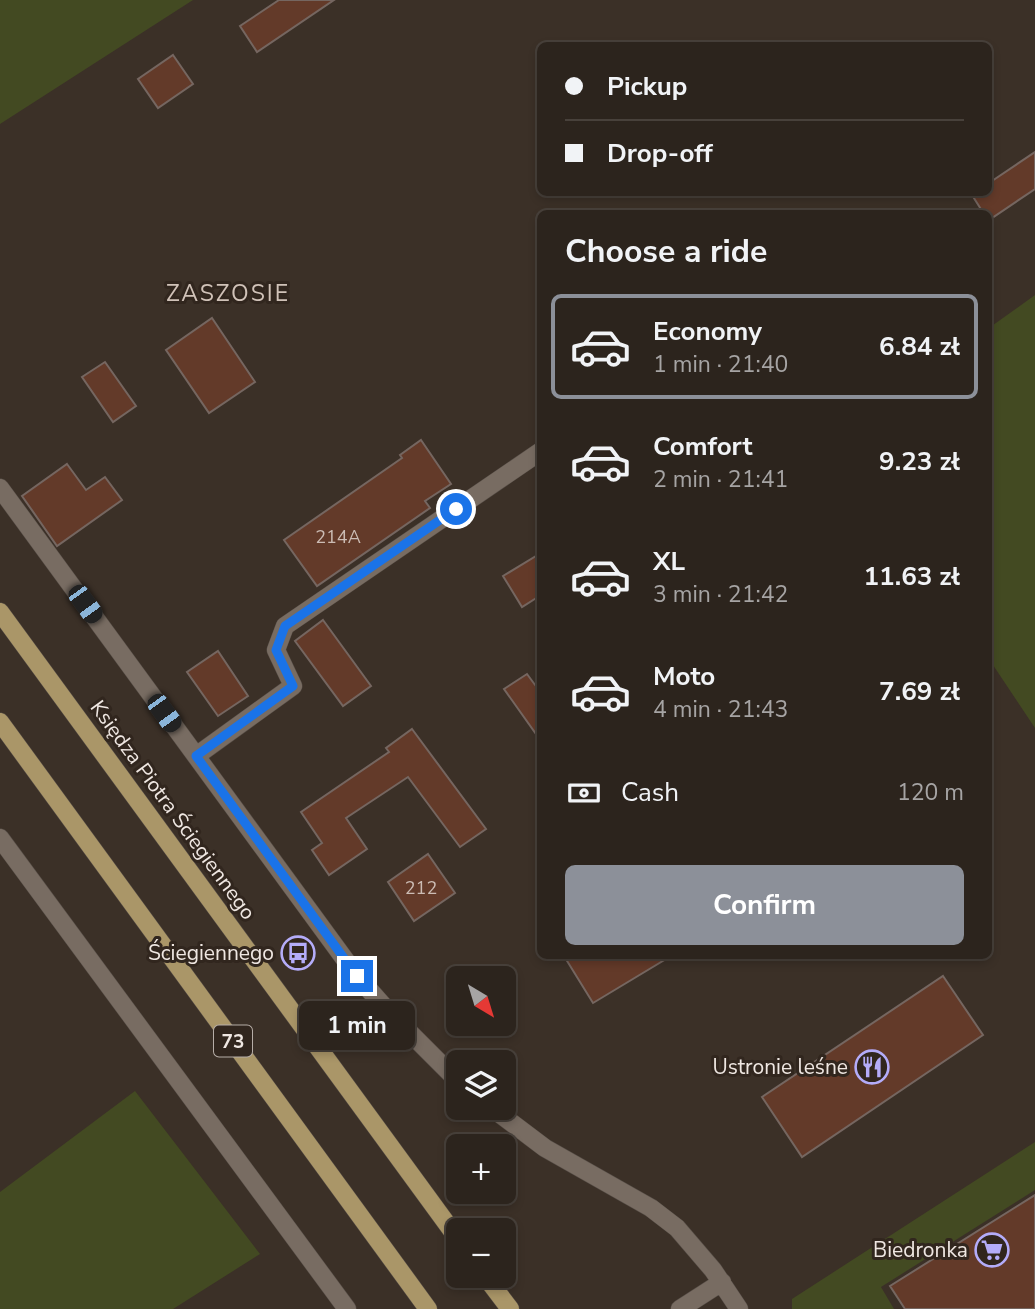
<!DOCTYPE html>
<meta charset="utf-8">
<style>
:root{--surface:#2c241d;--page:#342c26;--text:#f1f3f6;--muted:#a6a4a4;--line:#48413b;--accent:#8c9099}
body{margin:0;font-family:"Nunito Sans",sans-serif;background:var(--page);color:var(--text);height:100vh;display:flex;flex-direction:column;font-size:26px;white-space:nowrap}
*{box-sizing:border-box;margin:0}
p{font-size:23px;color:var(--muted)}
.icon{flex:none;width:38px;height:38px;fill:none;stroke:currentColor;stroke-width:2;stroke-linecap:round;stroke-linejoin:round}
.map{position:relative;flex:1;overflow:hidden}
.panel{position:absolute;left:537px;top:210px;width:455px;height:749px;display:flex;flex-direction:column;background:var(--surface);border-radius:10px;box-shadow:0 4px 10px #0003,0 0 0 2px var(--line)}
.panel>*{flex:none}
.hud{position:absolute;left:537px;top:42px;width:455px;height:154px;border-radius:10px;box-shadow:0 4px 10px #0003,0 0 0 2px var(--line);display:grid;align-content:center;height:154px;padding:0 28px;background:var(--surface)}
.needle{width:46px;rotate:142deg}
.fabs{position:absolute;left:446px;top:966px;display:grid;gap:14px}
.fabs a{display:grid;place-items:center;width:70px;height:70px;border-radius:10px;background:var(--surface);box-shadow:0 4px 10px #0003,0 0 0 2px var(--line);font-size:35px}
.end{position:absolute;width:32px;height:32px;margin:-16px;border:9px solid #1a73e8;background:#fff;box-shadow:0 0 0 4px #fff}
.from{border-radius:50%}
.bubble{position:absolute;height:49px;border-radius:10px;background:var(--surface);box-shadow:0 4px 10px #0003,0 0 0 2px var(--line);font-size:23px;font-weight:700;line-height:49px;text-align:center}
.car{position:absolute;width:21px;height:42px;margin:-21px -10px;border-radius:9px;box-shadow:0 0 5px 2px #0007;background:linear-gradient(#222 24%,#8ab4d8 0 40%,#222 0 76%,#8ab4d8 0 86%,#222 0)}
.hud b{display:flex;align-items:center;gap:24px;height:66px;font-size:26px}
.hud b+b{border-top:2px solid var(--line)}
.hud i{width:18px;height:18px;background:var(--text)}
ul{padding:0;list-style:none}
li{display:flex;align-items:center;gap:21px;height:105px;margin:0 14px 10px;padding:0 14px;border:4px solid transparent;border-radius:10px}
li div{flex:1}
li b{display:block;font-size:26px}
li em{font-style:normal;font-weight:700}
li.current{border-color:var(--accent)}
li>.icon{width:63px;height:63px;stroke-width:1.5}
h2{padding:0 28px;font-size:32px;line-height:84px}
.pay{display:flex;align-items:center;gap:18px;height:77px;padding:0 28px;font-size:26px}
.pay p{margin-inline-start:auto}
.button{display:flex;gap:14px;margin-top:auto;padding:14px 28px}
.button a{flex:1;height:80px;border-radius:10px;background:var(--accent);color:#fff;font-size:28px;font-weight:700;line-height:80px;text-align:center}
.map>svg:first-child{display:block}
</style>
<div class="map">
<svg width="1035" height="1309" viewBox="0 0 1035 1309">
<rect width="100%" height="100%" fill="#3b3027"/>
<!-- green -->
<path fill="#434a22" d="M 0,0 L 193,0 L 0,124 Z
M 1035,295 L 1035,728 L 989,659 L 989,328 Z
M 135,1091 L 260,1254 L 173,1309 L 0,1309 L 0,1192 Z
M 1035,1142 L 1035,1190 L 881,1287 L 894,1309 L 792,1309 L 792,1299 Z"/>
<!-- building -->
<path fill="#633a29" stroke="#756660" stroke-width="2" d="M 279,0 L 334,0 L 257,52 L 240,26 Z
M 173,55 L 193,84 L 158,108 L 138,79 Z
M 1035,152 L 1035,189 L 989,220 L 989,214 L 984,214 L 972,195 L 989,192 L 989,183 Z
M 212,318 L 255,382 L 209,413 L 166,350 Z
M 105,362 L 136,406 L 113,422 L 82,377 Z
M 421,440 L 451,484 L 425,501 L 430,508 L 317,586 L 284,540 L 402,458 L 400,455 Z
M 67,464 L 86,490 L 105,477 L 122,500 L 57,546 L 22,496 Z
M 541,553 L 541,595 L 522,607 L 503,576 Z
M 323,620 L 371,686 L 343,706 L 295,641 Z
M 218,651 L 248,696 L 218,716 L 187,672 Z
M 527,674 L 541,693 L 541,741 L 504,689 Z
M 412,729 L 486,829 L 460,847 L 408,777 L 346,818 L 367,849 L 329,875 L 312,850 L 322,843 L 301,812 L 389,752 L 386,748 Z
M 428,854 L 455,893 L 414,921 L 388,882 Z
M 564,956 L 671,956 L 593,1003 Z
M 943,976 L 983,1035 L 802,1157 L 762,1097 Z
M 1035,1195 L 1035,1309 L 905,1309 L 890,1286 Z"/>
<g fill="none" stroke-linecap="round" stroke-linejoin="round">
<defs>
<path id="lane" d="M 0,488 L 357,976 L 388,1011 L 458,1081
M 196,756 L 293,686 L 276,650 L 285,626 L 541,451
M 0,838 L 347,1309
M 492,1108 L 545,1148 L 651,1208 L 677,1228 L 713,1270 L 739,1309
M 680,1309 L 722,1282"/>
<path id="primary" d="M 0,612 L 458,1239
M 0,722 L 428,1309
M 485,1276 L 510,1309"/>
</defs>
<!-- lane casing -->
<use href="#lane" stroke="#574e47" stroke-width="19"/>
<!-- primary casing -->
<use href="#primary" stroke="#574e47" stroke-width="19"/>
<!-- lane -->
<use href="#lane" stroke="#786c62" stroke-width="18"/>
<!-- primary -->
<use href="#primary" stroke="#aa9668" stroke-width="18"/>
</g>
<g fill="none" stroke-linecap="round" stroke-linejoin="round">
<!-- route -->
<path stroke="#1a73e8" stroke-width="9" d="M 357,976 L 196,756 L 293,686 L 276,650 L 285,626 L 456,509"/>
</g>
<!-- icons -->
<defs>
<symbol id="bus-ring" viewBox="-11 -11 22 22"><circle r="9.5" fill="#31261e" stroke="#b4acf9" stroke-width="1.5"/><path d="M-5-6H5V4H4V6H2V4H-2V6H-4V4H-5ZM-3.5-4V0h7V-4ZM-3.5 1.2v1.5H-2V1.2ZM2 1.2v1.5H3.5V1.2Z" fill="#b4acf9"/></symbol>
<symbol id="restaurant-ring" viewBox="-11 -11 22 22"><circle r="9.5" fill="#31261e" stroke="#b4acf9" stroke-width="1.5"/><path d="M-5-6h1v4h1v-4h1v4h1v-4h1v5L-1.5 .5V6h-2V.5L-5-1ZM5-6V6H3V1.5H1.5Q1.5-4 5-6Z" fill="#b4acf9"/></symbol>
<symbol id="supermarket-ring" viewBox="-11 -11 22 22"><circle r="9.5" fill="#31261e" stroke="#b4acf9" stroke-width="1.5"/><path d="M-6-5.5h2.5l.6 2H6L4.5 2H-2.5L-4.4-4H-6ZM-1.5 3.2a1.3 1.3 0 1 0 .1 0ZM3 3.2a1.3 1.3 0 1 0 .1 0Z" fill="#b4acf9"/></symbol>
</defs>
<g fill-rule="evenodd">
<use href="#bus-ring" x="279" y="934" width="38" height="38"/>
<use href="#restaurant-ring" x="853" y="1048" width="38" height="38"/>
<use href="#supermarket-ring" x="973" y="1231" width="38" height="38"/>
</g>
<g text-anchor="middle" stroke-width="6" stroke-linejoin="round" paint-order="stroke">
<!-- number labels -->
<g font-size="18" fill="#ccbcb4">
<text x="338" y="543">214A</text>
<text x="421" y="894">212</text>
</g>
<!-- shield labels -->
<rect fill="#31261e" stroke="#b6ada7" stroke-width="2" x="214" y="1025.5" width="38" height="31" rx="5"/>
<g font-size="19" font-weight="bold" fill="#efe7e2">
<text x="233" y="1048">73</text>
</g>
<!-- street labels -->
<g font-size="21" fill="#efe7e2" stroke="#31261e">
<text transform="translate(173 810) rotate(54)" y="7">Księdza Piotra Ściegiennego</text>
</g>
<!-- poi labels -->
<g font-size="21" fill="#efe7e2" stroke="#31261e" text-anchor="end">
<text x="274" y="960">Ściegiennego</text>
<text x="848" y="1074">Ustronie leśne</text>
<text x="968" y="1257">Biedronka</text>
</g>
<!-- neighbourhood labels -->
<g font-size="23" letter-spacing="2" fill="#d0c2b8" stroke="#31261e">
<text x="228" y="301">ZASZOSIE</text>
</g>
</g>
</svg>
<div class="fabs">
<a><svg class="needle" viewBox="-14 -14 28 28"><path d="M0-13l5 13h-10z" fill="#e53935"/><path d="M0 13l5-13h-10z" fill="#a6a4a4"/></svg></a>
<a><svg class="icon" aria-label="layers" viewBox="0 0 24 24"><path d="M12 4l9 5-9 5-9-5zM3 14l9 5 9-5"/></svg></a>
<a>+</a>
<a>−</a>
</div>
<i class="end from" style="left:456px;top:509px"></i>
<i class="end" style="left:357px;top:976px"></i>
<div class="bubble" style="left:299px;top:1001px;width:116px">1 min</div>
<i class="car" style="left:85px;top:604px;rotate:144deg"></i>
<i class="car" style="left:164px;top:713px;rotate:144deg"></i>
<div class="hud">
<b><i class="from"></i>Pickup</b>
<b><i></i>Drop-off</b>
</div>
<section class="panel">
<h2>Choose a ride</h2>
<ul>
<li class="current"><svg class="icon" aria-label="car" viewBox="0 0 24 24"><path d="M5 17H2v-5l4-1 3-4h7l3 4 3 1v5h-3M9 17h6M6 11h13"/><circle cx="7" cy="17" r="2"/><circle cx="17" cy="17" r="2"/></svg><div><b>Economy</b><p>1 min · 21:40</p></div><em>6.84 zł</em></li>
<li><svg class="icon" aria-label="car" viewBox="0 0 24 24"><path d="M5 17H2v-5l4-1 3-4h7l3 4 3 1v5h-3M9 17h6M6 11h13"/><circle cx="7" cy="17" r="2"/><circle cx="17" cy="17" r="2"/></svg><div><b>Comfort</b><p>2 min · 21:41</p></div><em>9.23 zł</em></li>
<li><svg class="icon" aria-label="car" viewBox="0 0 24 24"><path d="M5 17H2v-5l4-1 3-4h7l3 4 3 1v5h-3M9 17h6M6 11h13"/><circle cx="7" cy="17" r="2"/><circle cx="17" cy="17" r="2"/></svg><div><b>XL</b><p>3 min · 21:42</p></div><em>11.63 zł</em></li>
<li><svg class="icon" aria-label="car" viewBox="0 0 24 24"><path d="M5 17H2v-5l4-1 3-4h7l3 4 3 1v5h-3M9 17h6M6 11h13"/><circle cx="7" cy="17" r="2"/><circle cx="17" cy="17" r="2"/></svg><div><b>Moto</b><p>4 min · 21:43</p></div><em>7.69 zł</em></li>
</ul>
<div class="pay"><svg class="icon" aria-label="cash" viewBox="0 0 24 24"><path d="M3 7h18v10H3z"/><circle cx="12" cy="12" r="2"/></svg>Cash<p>120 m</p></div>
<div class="button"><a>Confirm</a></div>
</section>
</div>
